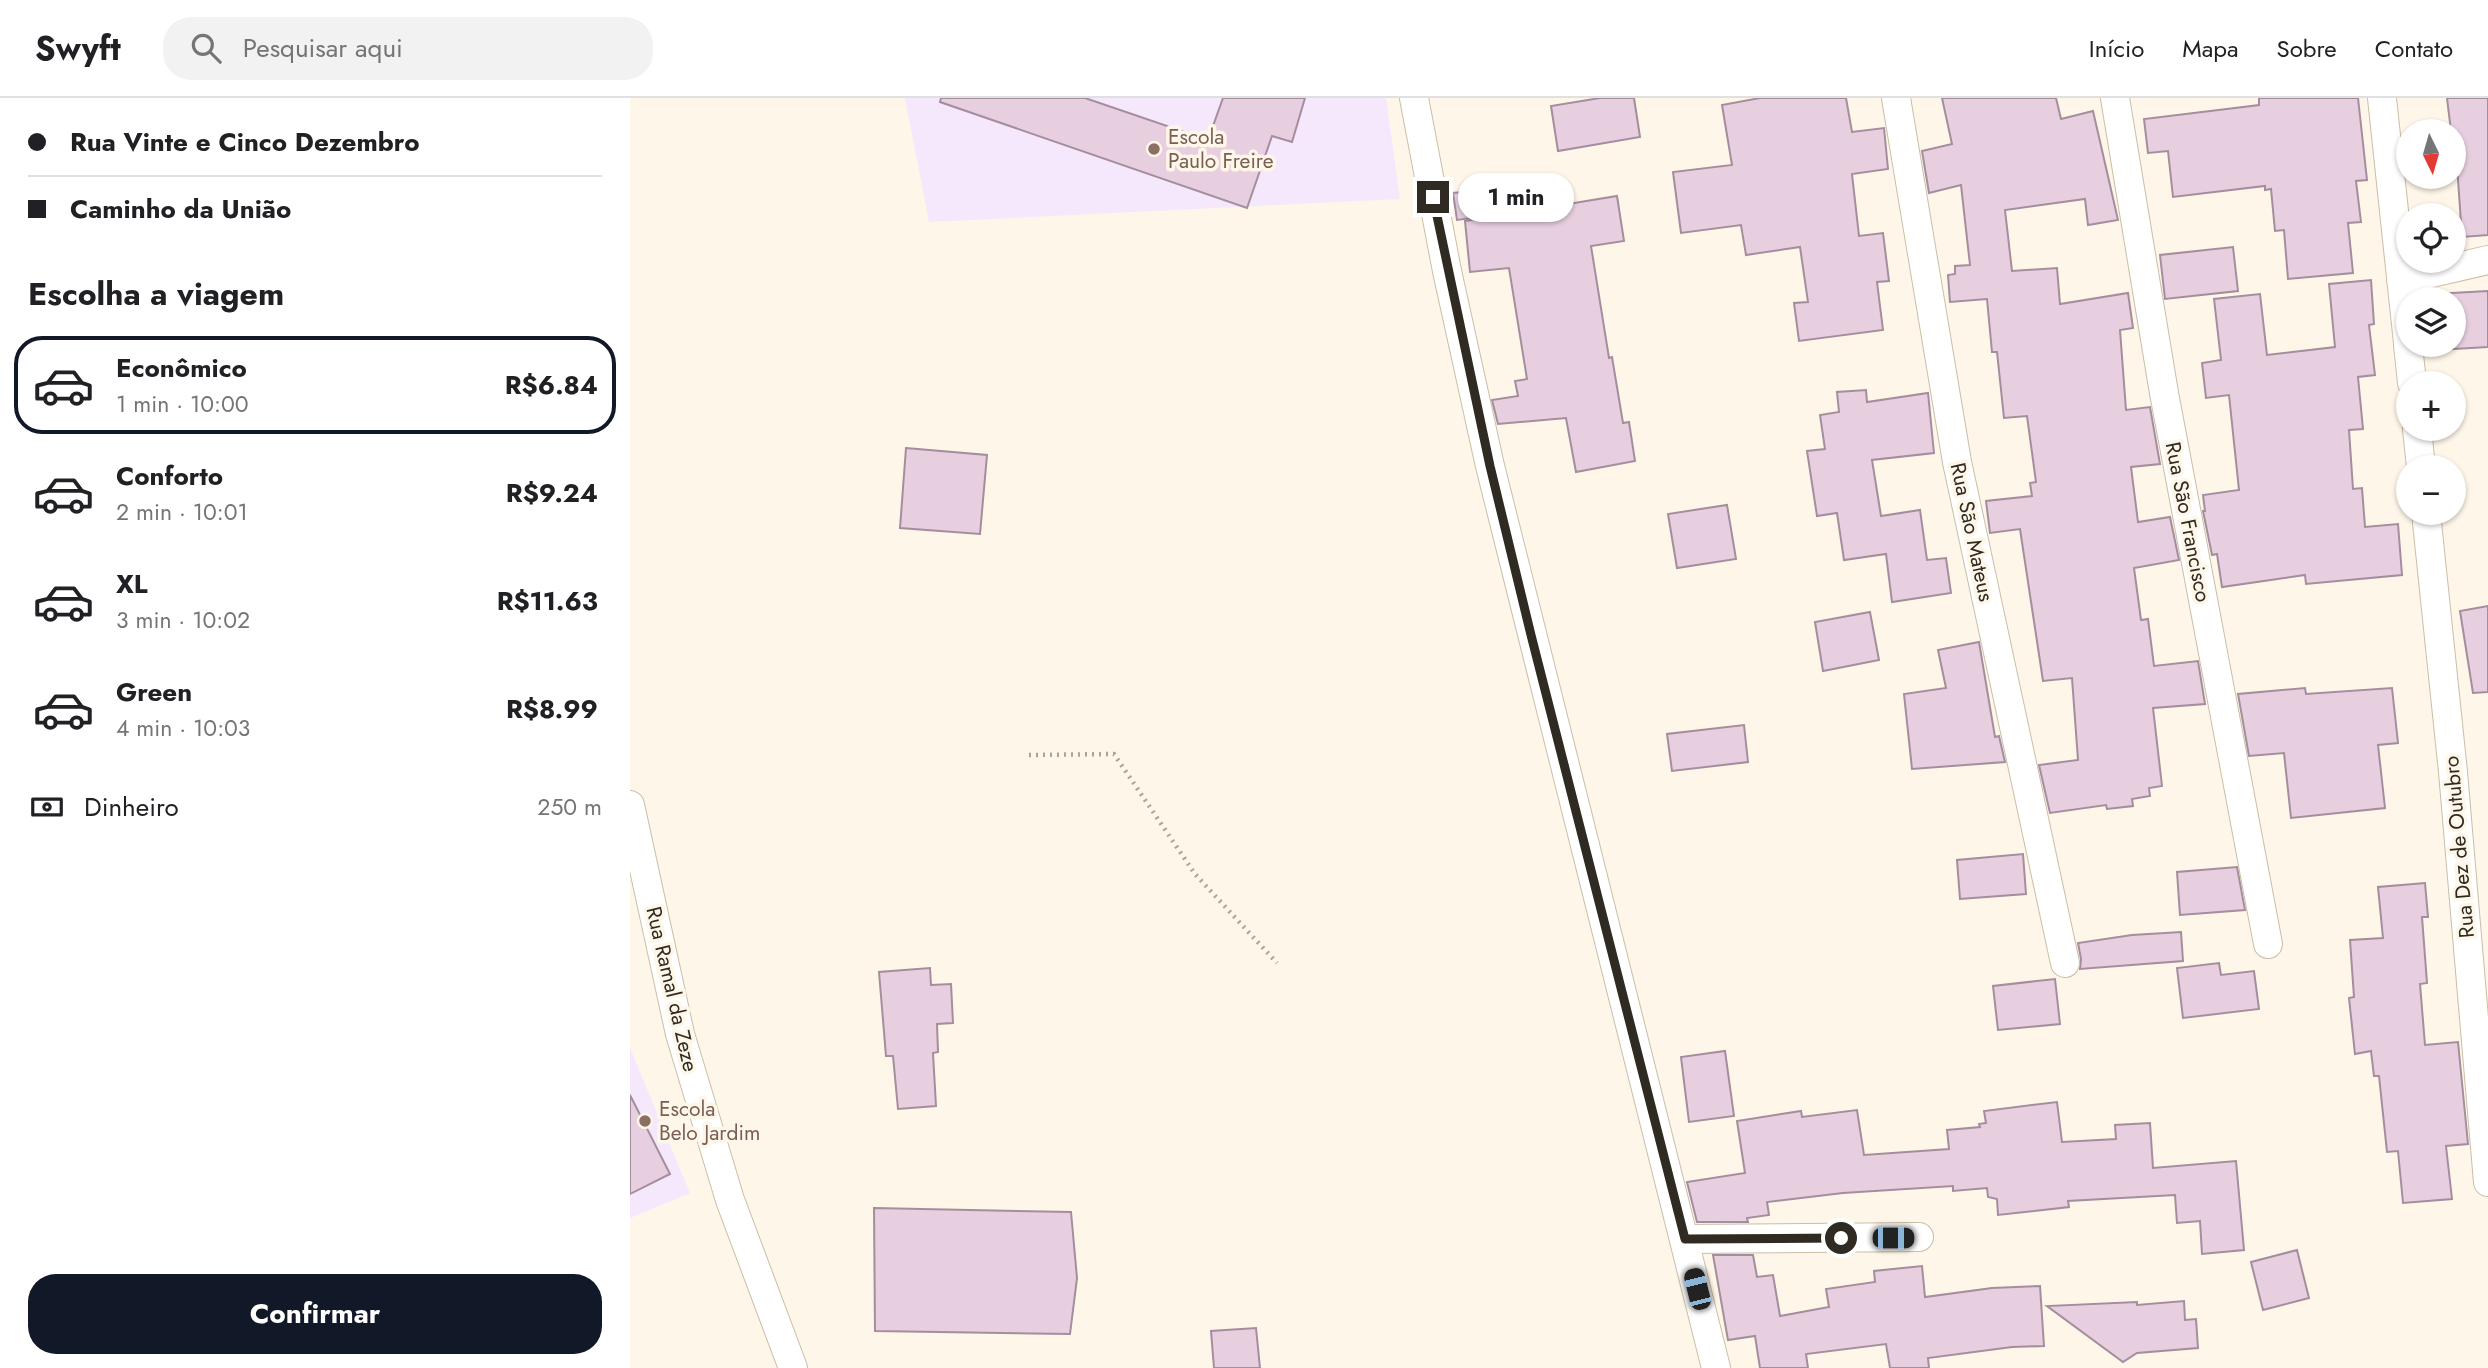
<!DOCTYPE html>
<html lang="pt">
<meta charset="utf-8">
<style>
:root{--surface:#fff;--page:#f2f2f2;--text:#202124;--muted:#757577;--line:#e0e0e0;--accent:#111827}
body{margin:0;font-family:Jost,sans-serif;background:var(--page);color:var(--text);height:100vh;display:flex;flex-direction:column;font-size:26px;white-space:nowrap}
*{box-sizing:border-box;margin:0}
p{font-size:23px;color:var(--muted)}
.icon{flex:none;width:38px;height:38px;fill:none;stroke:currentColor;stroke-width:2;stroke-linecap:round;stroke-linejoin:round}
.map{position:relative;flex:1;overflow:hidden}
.drawer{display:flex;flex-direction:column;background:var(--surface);width:630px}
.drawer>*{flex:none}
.guide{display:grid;align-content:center;height:154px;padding:0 28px;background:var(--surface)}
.needle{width:46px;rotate:175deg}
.buttons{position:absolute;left:1766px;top:21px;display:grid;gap:14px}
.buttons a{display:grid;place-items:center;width:70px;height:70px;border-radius:50%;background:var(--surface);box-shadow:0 2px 5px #0004;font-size:35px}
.end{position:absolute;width:32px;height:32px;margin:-16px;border:9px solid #2f2b22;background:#fff;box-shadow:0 0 0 4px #fff}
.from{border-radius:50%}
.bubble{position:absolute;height:49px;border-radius:24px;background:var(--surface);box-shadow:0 2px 5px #0004;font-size:23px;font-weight:700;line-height:49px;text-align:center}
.car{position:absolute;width:21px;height:42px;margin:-21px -10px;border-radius:9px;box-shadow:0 0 5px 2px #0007;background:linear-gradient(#222 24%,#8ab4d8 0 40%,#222 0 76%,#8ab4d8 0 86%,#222 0)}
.guide b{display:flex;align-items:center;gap:24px;height:66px;font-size:26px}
.guide b+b{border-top:2px solid var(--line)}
.guide i{width:18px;height:18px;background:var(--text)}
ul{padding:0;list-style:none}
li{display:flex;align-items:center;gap:21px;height:98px;margin:0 14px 10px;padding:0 14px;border:4px solid transparent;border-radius:28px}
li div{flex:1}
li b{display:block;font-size:26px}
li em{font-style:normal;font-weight:700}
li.selected{border-color:var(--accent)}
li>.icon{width:63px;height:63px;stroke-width:1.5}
h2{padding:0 28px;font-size:32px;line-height:84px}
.pay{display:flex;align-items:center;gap:18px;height:77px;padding:0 28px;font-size:26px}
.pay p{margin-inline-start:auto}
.action{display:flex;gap:14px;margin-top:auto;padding:14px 28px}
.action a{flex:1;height:80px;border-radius:28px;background:var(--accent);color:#fff;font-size:28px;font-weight:700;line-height:80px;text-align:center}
header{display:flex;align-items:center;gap:42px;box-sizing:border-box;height:98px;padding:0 35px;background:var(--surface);border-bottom:2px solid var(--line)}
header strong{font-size:33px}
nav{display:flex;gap:38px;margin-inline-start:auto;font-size:24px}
.search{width:490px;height:63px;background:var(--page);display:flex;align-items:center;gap:18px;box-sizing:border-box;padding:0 24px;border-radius:28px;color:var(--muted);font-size:26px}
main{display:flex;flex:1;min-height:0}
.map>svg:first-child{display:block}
</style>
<header>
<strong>Swyft</strong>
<div class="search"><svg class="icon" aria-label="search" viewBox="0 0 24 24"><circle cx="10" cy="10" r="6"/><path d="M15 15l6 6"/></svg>Pesquisar aqui</div>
<nav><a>Início</a><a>Mapa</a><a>Sobre</a><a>Contato</a></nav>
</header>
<main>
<section class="drawer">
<div class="guide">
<b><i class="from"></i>Rua Vinte e Cinco Dezembro</b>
<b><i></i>Caminho da União</b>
</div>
<h2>Escolha a viagem</h2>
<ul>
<li class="selected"><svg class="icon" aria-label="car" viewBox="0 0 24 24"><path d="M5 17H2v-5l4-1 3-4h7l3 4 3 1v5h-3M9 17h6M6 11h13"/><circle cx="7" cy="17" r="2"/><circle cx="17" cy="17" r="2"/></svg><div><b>Econômico</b><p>1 min · 10:00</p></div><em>R$6.84</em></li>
<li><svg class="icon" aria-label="car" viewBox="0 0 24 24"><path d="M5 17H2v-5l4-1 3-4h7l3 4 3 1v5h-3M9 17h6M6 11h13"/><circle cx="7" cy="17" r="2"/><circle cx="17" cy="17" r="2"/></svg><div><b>Conforto</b><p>2 min · 10:01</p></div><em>R$9.24</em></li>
<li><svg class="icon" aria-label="car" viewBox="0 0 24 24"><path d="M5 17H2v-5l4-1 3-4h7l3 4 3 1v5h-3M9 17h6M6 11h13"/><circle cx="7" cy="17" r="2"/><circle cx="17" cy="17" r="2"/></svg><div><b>XL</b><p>3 min · 10:02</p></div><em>R$11.63</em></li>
<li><svg class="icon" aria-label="car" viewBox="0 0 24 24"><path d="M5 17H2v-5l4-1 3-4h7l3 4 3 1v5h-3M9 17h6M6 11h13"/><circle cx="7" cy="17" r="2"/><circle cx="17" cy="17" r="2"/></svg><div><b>Green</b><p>4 min · 10:03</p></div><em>R$8.99</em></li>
</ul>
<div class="pay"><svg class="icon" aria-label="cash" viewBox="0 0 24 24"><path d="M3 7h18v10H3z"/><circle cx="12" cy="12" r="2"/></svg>Dinheiro<p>250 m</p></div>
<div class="action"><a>Confirmar</a></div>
</section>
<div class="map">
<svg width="1858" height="1270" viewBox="0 0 1858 1270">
<rect width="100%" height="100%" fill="#fef6e8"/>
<!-- education -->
<path fill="#f5e8fc" d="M 275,0 L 756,0 L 770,101 L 299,124 Z
M 0,950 L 60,1095 L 0,1120 Z"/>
<!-- building -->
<path fill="#e7cfe0" stroke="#a48e9e" stroke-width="2" d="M 311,0 L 455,0 L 578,42 L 593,0 L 675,0 L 662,44 L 642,38 L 617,110 L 310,4 Z
M 970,0 L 1004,0 L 1010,39 L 928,53 L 921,8 Z
M 1130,0 L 1216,0 L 1222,34 L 1254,30 L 1258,71 L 1222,76 L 1229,138 L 1253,135 L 1259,183 L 1247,184 L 1253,232 L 1169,243 L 1164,205 L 1178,204 L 1170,149 L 1116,157 L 1111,127 L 1051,135 L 1043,74 L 1102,67 L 1092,7 Z
M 1312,0 L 1426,0 L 1431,21 L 1463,13 L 1488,122 L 1458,127 L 1455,101 L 1375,112 L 1382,173 L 1427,170 L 1430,206 L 1498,195 L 1503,230 L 1490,232 L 1496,312 L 1520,309 L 1530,366 L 1501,369 L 1508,424 L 1540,419 L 1549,462 L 1504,470 L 1511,522 L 1518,521 L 1524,568 L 1568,563 L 1575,606 L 1523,610 L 1532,688 L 1519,690 L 1520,698 L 1502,701 L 1503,708 L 1477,711 L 1476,707 L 1420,715 L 1409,667 L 1448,662 L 1442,580 L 1413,583 L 1390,431 L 1360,435 L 1356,403 L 1402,398 L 1400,385 L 1406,384 L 1397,318 L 1374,320 L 1367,254 L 1362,254 L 1357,201 L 1320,204 L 1318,177 L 1325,176 L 1325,168 L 1340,167 L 1331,87 L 1299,95 L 1292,53 L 1322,46 Z
M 1629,0 L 1728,0 L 1737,82 L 1726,83 L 1731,124 L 1718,125 L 1723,175 L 1658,181 L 1654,132 L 1645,133 L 1641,91 L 1635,92 L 1635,88 L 1543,99 L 1538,53 L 1518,55 L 1514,21 L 1629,7 Z
M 1817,0 L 1858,0 L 1858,137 L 1832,139 L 1827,67 L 1824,68 L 1824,33 L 1821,33 Z
M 854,92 L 857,118 L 827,122 L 823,95 Z
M 987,98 L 994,143 L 961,148 L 979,260 L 982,259 L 993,325 L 999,324 L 1005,363 L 946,374 L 936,320 L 868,326 L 862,302 L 888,298 L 885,283 L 897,281 L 879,170 L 840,174 L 835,123 Z
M 1603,149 L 1608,193 L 1535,201 L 1530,157 Z
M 1741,182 L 1744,226 L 1739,227 L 1745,277 L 1728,279 L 1733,331 L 1719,332 L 1723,391 L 1732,390 L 1735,429 L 1768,426 L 1772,477 L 1676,486 L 1675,477 L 1592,489 L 1587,456 L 1582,457 L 1573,413 L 1575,413 L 1573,397 L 1609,392 L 1599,297 L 1576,300 L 1572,265 L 1591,262 L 1584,201 L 1630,196 L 1637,257 L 1705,249 L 1699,186 Z
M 1858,193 L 1858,249 L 1807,252 L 1807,247 L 1824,247 L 1824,201 L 1805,201 L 1804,196 Z
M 1236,292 L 1237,304 L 1298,295 L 1304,355 L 1242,362 L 1251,418 L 1290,412 L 1297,462 L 1316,460 L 1321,495 L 1262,504 L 1256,456 L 1214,462 L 1207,415 L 1187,418 L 1177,353 L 1195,351 L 1190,317 L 1209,314 L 1207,294 Z
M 276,350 L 357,357 L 350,436 L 270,430 Z
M 1097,407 L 1106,461 L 1047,470 L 1038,416 Z
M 1858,508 L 1858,594 L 1843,595 L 1830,513 Z
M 1240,514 L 1249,562 L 1193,573 L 1185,524 Z
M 1349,544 L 1365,639 L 1369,638 L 1375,664 L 1282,671 L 1274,596 L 1316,590 L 1308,552 Z
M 1675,590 L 1676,596 L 1762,590 L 1768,645 L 1748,647 L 1755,710 L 1661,720 L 1654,655 L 1619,658 L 1608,596 Z
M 1114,627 L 1118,664 L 1042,673 L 1037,636 Z
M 1393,756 L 1396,796 L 1330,801 L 1327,762 Z
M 1607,769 L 1615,812 L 1550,817 L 1547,774 Z
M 1795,785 L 1798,819 L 1792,819 L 1797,885 L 1790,886 L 1795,947 L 1828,944 L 1838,1046 L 1816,1048 L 1822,1101 L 1773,1105 L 1768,1053 L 1757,1054 L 1749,978 L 1744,978 L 1741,953 L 1725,956 L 1719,900 L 1724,899 L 1720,842 L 1753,840 L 1748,789 Z
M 1551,834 L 1553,863 L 1450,871 L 1451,861 L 1448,845 L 1502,837 Z
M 1589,865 L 1591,877 L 1624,873 L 1629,911 L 1553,920 L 1547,870 Z
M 300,870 L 301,887 L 321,886 L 323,925 L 307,926 L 308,954 L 303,955 L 306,1008 L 268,1011 L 263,958 L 256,958 L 249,874 Z
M 1425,881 L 1430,926 L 1368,932 L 1363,888 Z
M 1095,953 L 1104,1018 L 1059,1024 L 1051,959 Z
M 0,997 L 40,1076 L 0,1096 Z
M 1427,1004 L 1432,1044 L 1486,1041 L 1485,1027 L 1520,1025 L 1523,1070 L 1606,1063 L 1614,1152 L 1572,1156 L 1570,1123 L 1547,1125 L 1545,1097 L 1438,1103 L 1439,1109 L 1368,1117 L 1367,1101 L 1358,1099 L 1357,1090 L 1323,1093 L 1323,1088 L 1213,1095 L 1137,1104 L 1139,1117 L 1117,1120 L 1118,1124 L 1067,1124 L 1057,1084 L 1115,1075 L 1107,1023 L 1171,1013 L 1172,1019 L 1227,1012 L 1234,1057 L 1319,1051 L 1317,1032 L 1350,1029 L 1349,1026 L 1356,1025 L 1354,1013 Z
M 244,1110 L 441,1114 L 447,1180 L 440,1236 L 245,1233 Z
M 1667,1152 L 1679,1200 L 1633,1212 L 1621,1164 Z
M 1083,1157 L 1123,1157 L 1127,1179 L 1143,1177 L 1150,1218 L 1199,1209 L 1196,1191 L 1245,1184 L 1244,1173 L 1292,1168 L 1295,1199 L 1362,1190 L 1410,1188 L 1414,1248 L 1382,1249 L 1298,1260 L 1299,1270 L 1260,1270 L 1256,1246 L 1176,1256 L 1178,1270 L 1130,1270 L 1125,1238 L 1098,1242 Z
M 1554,1203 L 1555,1222 L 1566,1221 L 1568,1250 L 1507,1255 L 1493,1264 L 1417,1208 L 1507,1204 L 1507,1207 Z
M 626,1230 L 630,1270 L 584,1270 L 581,1233 Z"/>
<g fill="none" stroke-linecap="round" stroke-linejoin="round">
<defs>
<path id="minor" d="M 784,0 L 817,173 L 860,368 L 1086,1270
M 1266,0 L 1327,364 L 1435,865
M 1485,0 L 1534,295 L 1638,846
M 1752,0 L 1778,245
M 1771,182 L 1858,162
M 1778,247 L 1782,285
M 1787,331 L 1791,369
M 1796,415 L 1823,674 L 1858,1084
M 0,707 L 50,936 L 100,1102 L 163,1270
M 1055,1141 L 1289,1139"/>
</defs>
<!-- minor casing -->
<use href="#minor" stroke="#cabea7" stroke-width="30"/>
<!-- path -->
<path stroke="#aba599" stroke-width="4.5" stroke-dasharray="2 5" stroke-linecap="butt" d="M 399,657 L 484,656 L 565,776 L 647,865"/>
<!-- minor -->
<use href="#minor" stroke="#fff" stroke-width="28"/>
</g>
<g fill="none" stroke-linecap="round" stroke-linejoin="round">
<!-- route -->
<path stroke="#2f2b22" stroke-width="9" d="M 803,99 L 860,368 L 901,537 L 1055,1141 L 1211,1140"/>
</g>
<!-- markers -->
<g fill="#8d6e63" stroke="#fef6e8" stroke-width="2.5">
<circle cx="524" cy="51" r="7"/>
<circle cx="15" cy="1023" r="7"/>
</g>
<g text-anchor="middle" stroke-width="7" stroke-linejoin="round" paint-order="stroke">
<!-- education labels -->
<g font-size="21" fill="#785e54" stroke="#fef6e8" text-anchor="start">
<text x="538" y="46">Escola<tspan x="538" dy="24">Paulo Freire</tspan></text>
<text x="29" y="1018">Escola<tspan x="29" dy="24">Belo Jardim</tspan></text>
</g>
<!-- street labels -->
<g font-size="21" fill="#2f2b22" stroke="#fef6e8">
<text transform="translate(1558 424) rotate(79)" y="7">Rua São Francisco</text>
<text transform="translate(1342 434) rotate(78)" y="7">Rua São Mateus</text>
<text transform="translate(1829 749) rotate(-95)" y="7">Rua Dez de Outubro</text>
<text transform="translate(42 891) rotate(77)" y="7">Rua Ramal da Zeze</text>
</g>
</g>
</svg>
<div class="buttons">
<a><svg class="needle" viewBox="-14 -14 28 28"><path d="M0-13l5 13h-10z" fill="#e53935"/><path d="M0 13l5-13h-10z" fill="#757577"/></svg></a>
<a><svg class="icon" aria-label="locate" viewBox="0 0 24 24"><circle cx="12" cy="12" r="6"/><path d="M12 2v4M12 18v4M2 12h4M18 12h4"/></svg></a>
<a><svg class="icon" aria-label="layers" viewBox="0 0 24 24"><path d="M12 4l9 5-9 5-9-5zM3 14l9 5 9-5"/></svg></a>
<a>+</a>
<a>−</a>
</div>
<i class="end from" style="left:1211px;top:1140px"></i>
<i class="end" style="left:803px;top:99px"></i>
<div class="bubble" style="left:828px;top:75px;width:116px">1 min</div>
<i class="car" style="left:1263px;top:1140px;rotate:90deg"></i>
<i class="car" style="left:1067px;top:1191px;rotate:346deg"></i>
</div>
</main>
